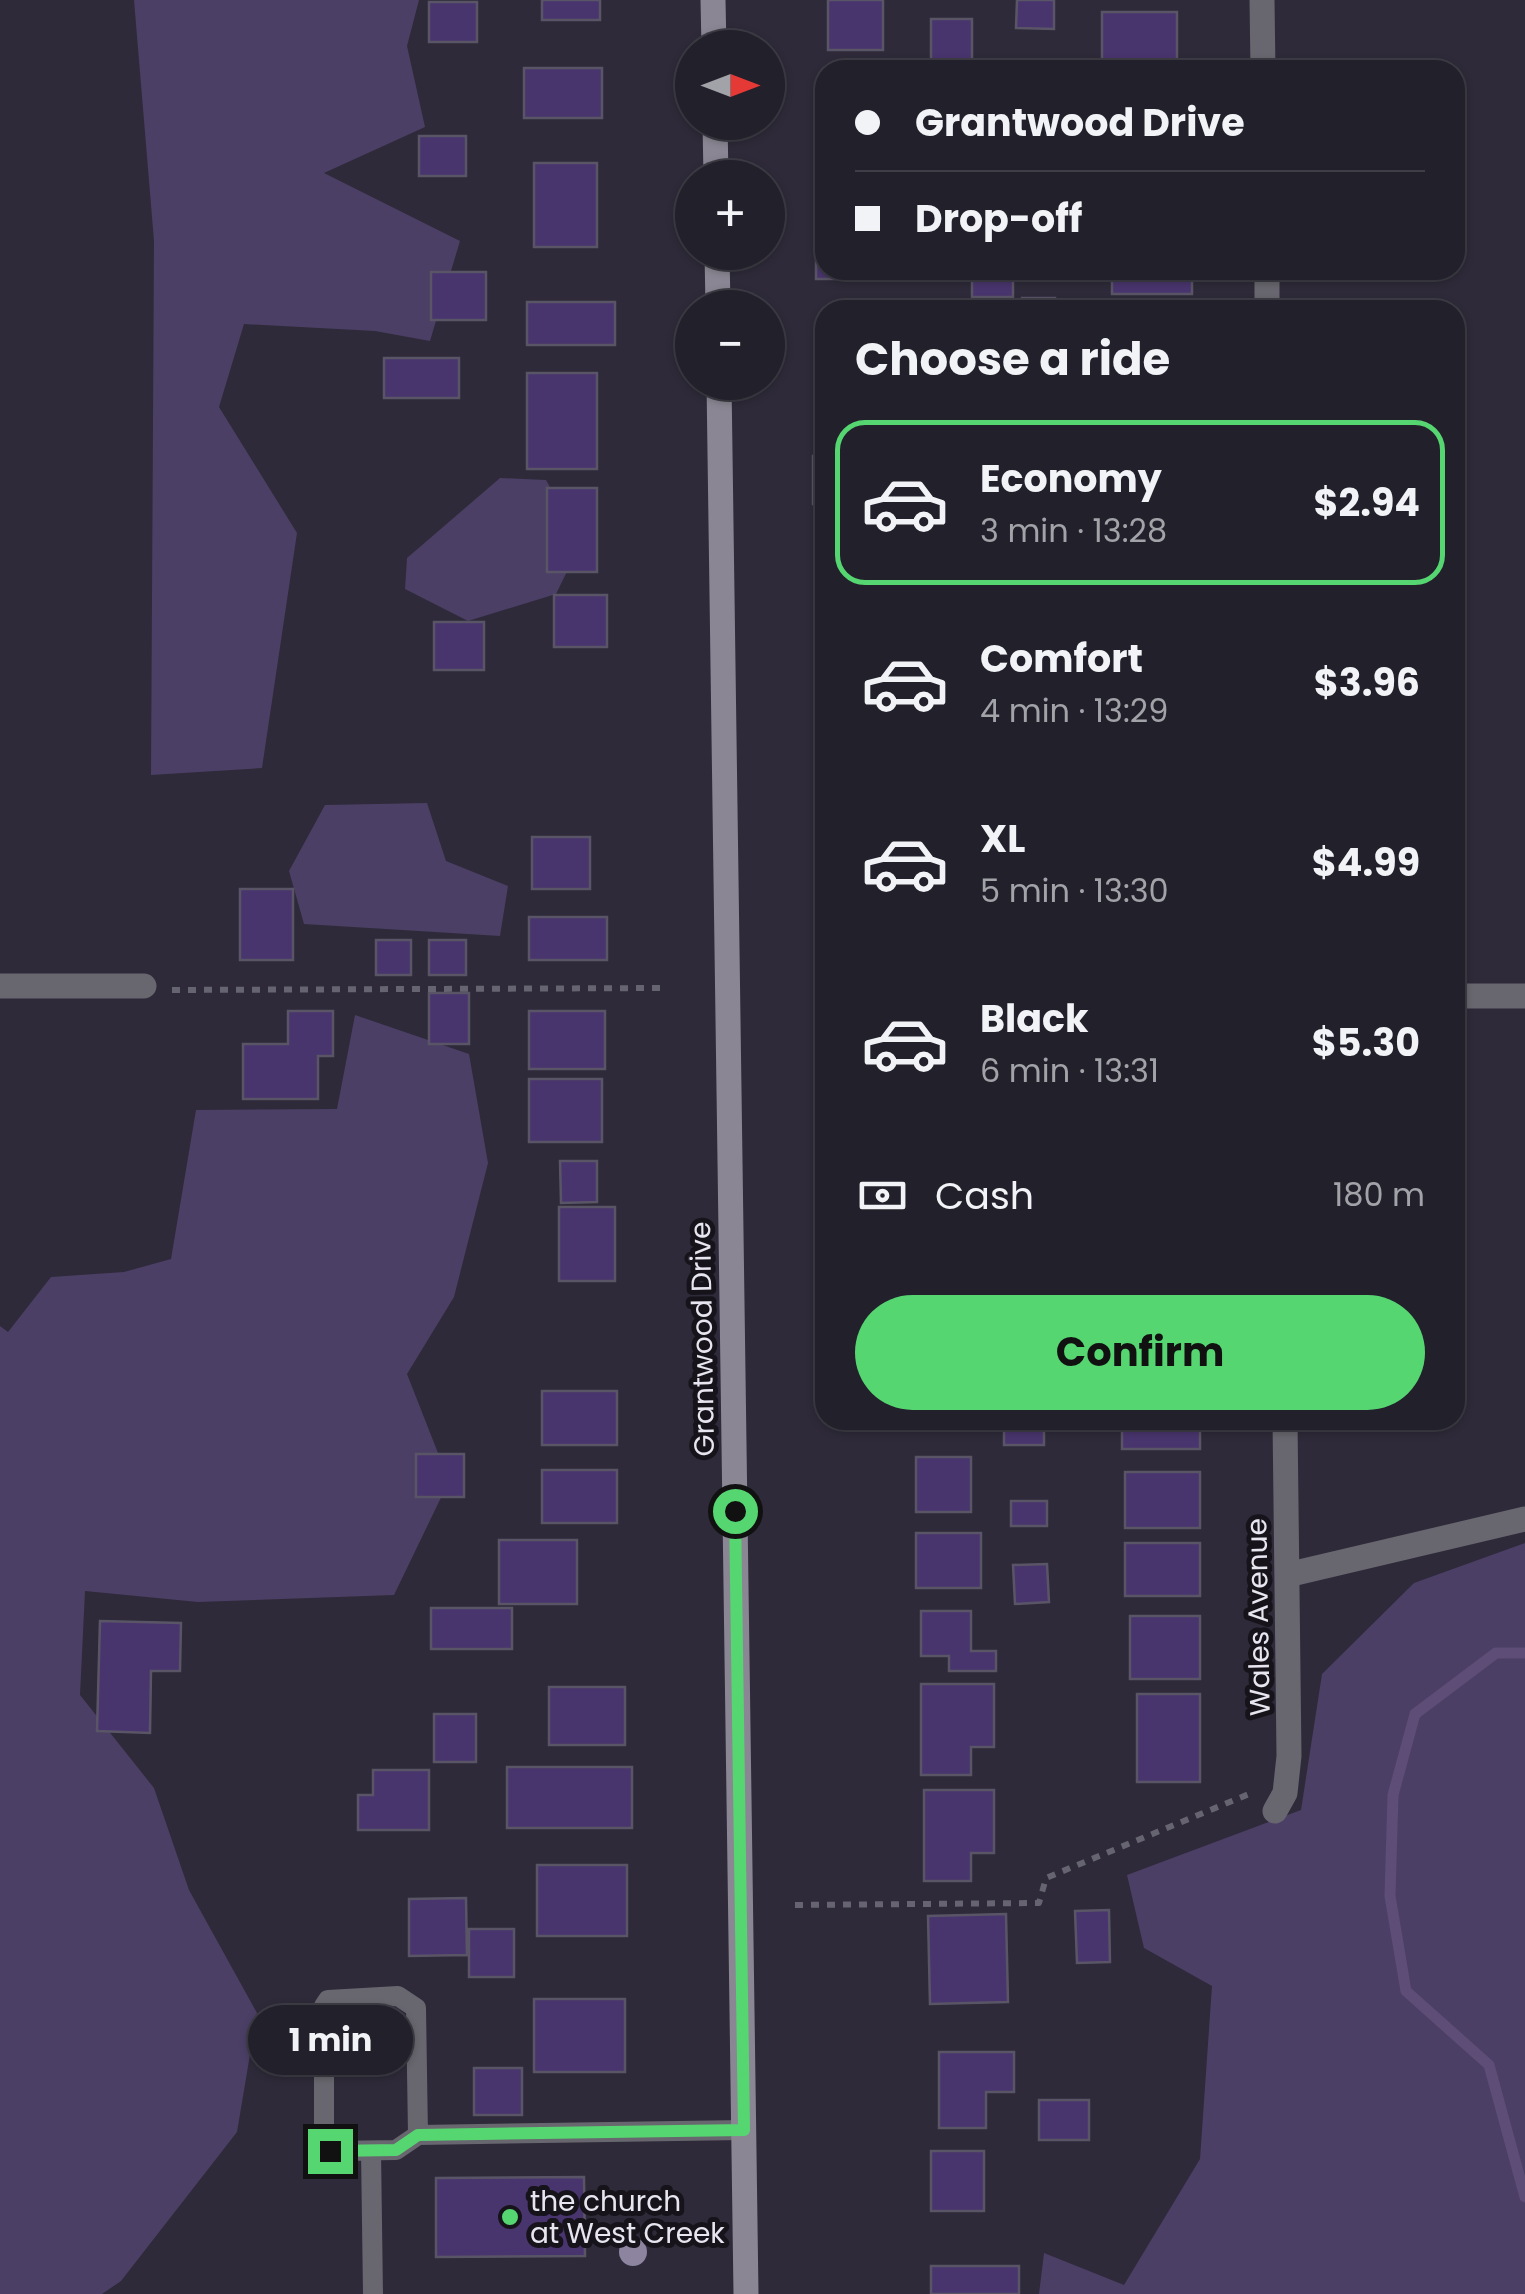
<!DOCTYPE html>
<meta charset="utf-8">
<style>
:root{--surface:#22202b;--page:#2a2833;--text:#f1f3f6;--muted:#a2a3a9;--line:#3f3e47;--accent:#56d671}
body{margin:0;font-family:Poppins,sans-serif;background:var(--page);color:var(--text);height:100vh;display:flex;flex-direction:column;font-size:38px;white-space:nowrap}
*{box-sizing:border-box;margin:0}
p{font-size:32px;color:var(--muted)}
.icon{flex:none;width:55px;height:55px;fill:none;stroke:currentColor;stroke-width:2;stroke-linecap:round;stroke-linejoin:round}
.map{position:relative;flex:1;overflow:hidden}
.sheet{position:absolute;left:815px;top:300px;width:650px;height:1130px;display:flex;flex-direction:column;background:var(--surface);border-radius:30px;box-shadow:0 2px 8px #0004,0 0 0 2px var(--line)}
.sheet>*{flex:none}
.guide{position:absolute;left:815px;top:60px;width:650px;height:220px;border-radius:30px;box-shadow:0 2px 8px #0004,0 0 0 2px var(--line);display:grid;align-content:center;height:220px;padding:0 40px;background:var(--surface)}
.needle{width:65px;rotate:90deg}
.tools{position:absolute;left:675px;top:30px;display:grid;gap:20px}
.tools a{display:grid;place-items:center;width:110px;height:110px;border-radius:50%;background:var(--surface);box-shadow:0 2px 8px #0004,0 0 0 2px var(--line);font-size:50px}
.end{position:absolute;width:45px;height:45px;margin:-22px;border:12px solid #56d671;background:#111;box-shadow:0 0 0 5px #111}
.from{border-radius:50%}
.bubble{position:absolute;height:70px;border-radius:35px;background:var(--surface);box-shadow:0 2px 8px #0004,0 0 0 2px var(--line);font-size:32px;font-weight:700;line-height:70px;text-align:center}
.guide b{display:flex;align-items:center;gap:35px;height:95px;font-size:38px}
.guide b+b{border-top:2px solid var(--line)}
.guide i{width:25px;height:25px;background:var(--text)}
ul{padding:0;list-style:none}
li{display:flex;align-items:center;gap:30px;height:165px;margin:0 20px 15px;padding:0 20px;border:5px solid transparent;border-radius:30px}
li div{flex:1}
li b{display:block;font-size:38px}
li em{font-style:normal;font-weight:700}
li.selected{border-color:var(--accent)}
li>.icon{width:90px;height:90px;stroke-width:1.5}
h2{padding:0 40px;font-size:45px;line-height:120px}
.pay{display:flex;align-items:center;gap:25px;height:110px;padding:0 40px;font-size:38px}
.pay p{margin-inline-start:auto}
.primary-button{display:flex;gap:20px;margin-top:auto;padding:20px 40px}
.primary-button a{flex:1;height:115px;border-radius:60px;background:var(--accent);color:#111;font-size:40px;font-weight:700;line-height:115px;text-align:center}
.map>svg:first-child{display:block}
</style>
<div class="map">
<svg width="1525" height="2294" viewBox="0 0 1525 2294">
<rect width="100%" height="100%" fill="#2e2a39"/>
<!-- green -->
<path fill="#4b3f65" d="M 134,0 L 419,0 L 407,46 L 425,127 L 324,173 L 460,241 L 430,341 L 375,331 L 244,324 L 219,407 L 297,533 L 262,768 L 151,775 L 154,241 Z
M 500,478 L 546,480 L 581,543 L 556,594 L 468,621 L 405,589 L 407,558 Z
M 427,803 L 446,861 L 508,886 L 500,936 L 304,924 L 289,871 L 325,805 Z
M 355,1015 L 469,1054 L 488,1163 L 454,1297 L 407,1374 L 449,1481 L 394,1595 L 198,1602 L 85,1591 L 80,1695 L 154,1788 L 189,1890 L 257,2013 L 237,2132 L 121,2281 L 102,2294 L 0,2294 L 0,1326 L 8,1332 L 51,1277 L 124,1272 L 171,1259 L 196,1110 L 337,1109 Z
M 1525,1543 L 1525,2294 L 1039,2294 L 1044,2253 L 1124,2285 L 1200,2159 L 1212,1986 L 1144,1948 L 1127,1875 L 1301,1810 L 1322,1674 L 1414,1583 Z"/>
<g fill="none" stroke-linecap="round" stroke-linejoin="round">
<!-- stream -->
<path stroke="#5e4d76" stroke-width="11" d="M 1525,1653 L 1496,1653 L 1415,1714 L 1393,1795 L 1390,1896 L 1406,1991 L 1489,2065 L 1525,2197"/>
</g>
<!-- building -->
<path fill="#49356e" stroke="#5a5566" stroke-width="2.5" d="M 542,0 L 600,0 L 600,20 L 542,20 Z
M 828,0 L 883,0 L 883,50 L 828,50 Z
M 1017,0 L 1054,0 L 1054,29 L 1016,28 Z
M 429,2 L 477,2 L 477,42 L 429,42 Z
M 1102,12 L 1177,12 L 1177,68 L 1102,68 Z
M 931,19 L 972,19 L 972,64 L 931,64 Z
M 524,68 L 602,68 L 602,118 L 524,118 Z
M 419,136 L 466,136 L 466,176 L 419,176 Z
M 534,163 L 597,163 L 597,247 L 534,247 Z
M 816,231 L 825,231 L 825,270 L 908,270 L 908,279 L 816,279 Z
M 972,270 L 1013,270 L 1013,297 L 972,297 Z
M 1112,270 L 1192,270 L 1192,294 L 1112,294 Z
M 431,272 L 486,272 L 486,320 L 431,320 Z
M 1022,298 L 1055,298 L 1055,310 L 1022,310 Z
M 527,302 L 615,302 L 615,345 L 527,345 Z
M 384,358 L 459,358 L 459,398 L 384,398 Z
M 527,373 L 597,373 L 597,469 L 527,469 Z
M 813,456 L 825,456 L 825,504 L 813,504 Z
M 547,488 L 597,488 L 597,572 L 547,572 Z
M 554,595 L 607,595 L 607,647 L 554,647 Z
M 434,622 L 484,622 L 484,670 L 434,670 Z
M 532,837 L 590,837 L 590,889 L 532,889 Z
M 240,889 L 293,889 L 293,960 L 240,960 Z
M 529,917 L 607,917 L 607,960 L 529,960 Z
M 376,940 L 411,940 L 411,975 L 376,975 Z
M 429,940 L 466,940 L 466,975 L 429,975 Z
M 429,993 L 469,993 L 469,1044 L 429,1044 Z
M 288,1011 L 333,1011 L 333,1056 L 318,1056 L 318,1099 L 243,1099 L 243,1044 L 288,1044 Z
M 529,1011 L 605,1011 L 605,1069 L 529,1069 Z
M 529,1079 L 602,1079 L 602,1142 L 529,1142 Z
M 560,1161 L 597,1161 L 597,1202 L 561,1203 Z
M 559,1207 L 615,1207 L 615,1281 L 559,1281 Z
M 542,1391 L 617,1391 L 617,1445 L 542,1445 Z
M 1122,1420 L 1200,1420 L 1200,1449 L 1122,1449 Z
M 1004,1424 L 1044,1424 L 1044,1445 L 1004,1445 Z
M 416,1454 L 464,1454 L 464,1497 L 416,1497 Z
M 916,1457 L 971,1457 L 971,1512 L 916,1512 Z
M 542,1470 L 617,1470 L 617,1523 L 542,1523 Z
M 1125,1472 L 1200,1472 L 1200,1528 L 1125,1528 Z
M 1011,1501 L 1047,1501 L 1047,1526 L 1011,1526 Z
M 916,1533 L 981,1533 L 981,1588 L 916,1588 Z
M 499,1540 L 577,1540 L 577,1604 L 499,1604 Z
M 1125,1543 L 1200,1543 L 1200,1596 L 1125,1596 Z
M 1047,1564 L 1049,1602 L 1015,1604 L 1013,1565 Z
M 431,1608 L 512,1608 L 512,1649 L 431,1649 Z
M 921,1611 L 971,1611 L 971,1651 L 996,1651 L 996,1671 L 949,1671 L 949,1656 L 921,1656 Z
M 1130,1616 L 1200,1616 L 1200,1679 L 1130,1679 Z
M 100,1621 L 181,1623 L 180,1671 L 151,1671 L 150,1733 L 97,1731 Z
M 921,1684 L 994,1684 L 994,1747 L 971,1747 L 971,1775 L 921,1775 Z
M 549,1687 L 625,1687 L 625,1745 L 549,1745 Z
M 1137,1694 L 1200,1694 L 1200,1782 L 1137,1782 Z
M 434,1714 L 476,1714 L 476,1762 L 434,1762 Z
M 507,1767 L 632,1767 L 632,1828 L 507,1828 Z
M 373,1770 L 429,1770 L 429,1830 L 358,1830 L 358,1795 L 373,1795 Z
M 924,1790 L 994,1790 L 994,1853 L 971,1853 L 971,1881 L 924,1881 Z
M 537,1865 L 627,1865 L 627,1936 L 537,1936 Z
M 466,1898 L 467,1955 L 409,1956 L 409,1899 Z
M 1109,1910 L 1110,1962 L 1077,1963 L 1075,1911 Z
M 1006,1914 L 1008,2002 L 930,2004 L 928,1916 Z
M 469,1929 L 514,1929 L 514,1977 L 469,1977 Z
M 534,1999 L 625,1999 L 625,2072 L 534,2072 Z
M 939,2052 L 1014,2052 L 1014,2092 L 986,2092 L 986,2128 L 939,2128 Z
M 474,2068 L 522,2068 L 522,2115 L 474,2115 Z
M 1039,2100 L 1089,2100 L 1089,2140 L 1039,2140 Z
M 931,2151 L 984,2151 L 984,2211 L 931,2211 Z
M 584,2177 L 585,2256 L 436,2257 L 436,2178 Z
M 931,2266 L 1019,2266 L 1019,2294 L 931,2294 Z"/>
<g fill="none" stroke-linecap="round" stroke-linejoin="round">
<!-- path -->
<path stroke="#676471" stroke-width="6" stroke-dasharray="8 8" stroke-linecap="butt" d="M 172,990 L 665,988
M 795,1905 L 1039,1903 L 1046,1878 L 1249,1794"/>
<!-- lane -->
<path stroke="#68666e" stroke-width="20" d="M 418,2135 L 416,2008 L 398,1996 L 328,2000 L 324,2006 L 324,2128 L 331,2151 L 396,2150 L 418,2135 L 744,2130
M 371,2151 L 373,2294"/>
<!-- street -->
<path stroke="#68666e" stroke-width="25" d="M 1262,0 L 1263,70
M 1267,270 L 1267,310
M 0,986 L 144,986
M 1455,996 L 1525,996
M 1287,1575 L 1525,1519
M 1275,1811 L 1285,1793 L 1289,1756 L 1285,1420"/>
<!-- secondary -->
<path stroke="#8a8693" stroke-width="25" d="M 713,0 L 714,48
M 715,122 L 716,178
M 717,252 L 718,308
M 719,382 L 746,2294"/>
</g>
<!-- trees -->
<circle fill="#8d85a0" cx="633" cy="2252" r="14"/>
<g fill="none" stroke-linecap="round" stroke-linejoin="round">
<!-- route -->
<path stroke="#56d671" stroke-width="12" d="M 330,2151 L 396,2150 L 418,2135 L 744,2130 L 735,1511"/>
</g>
<!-- markers -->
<circle fill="#56d671" stroke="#16141a" stroke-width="4" cx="510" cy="2217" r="10"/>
<g text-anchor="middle" stroke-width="10" stroke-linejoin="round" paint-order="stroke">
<!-- street labels -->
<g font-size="28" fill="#e7e5ef" stroke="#16141a">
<text transform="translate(702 1339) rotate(-91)" y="10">Grantwood Drive</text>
<text transform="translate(1258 1617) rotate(-91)" y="10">Wales Avenue</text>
</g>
<!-- poi labels -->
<g font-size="28" fill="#e7e5ef" stroke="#16141a" text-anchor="start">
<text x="530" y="2211">the church<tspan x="530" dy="32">at West Creek</tspan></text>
</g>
</g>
</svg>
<div class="tools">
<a><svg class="needle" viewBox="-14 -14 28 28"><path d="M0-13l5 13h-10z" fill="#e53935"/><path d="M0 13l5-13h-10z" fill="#a2a3a9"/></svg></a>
<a>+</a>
<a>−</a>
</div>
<i class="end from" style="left:735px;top:1511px"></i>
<i class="end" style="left:330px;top:2151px"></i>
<div class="bubble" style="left:248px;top:2005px;width:165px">1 min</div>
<div class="guide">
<b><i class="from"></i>Grantwood Drive</b>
<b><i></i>Drop-off</b>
</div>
<section class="sheet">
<h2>Choose a ride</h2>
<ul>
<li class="selected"><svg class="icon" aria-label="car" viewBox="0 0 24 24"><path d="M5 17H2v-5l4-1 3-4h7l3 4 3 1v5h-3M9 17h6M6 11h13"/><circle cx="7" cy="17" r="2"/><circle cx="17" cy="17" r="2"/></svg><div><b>Economy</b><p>3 min · 13:28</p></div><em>$2.94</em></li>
<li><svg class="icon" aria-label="car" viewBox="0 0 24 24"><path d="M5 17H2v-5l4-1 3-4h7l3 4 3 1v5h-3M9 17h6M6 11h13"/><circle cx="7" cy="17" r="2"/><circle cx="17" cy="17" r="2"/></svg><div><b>Comfort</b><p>4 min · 13:29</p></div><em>$3.96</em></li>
<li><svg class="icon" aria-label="car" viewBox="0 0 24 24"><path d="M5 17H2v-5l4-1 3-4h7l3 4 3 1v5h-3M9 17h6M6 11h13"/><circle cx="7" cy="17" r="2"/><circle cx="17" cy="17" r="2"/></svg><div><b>XL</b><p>5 min · 13:30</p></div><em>$4.99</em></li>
<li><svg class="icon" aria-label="car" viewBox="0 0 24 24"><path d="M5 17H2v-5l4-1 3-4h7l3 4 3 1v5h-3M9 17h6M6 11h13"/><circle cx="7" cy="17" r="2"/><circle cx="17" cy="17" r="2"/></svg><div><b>Black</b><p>6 min · 13:31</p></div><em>$5.30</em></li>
</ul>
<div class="pay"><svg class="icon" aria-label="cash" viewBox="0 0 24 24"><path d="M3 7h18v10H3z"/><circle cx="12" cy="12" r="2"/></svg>Cash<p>180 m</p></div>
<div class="primary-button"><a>Confirm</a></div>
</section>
</div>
